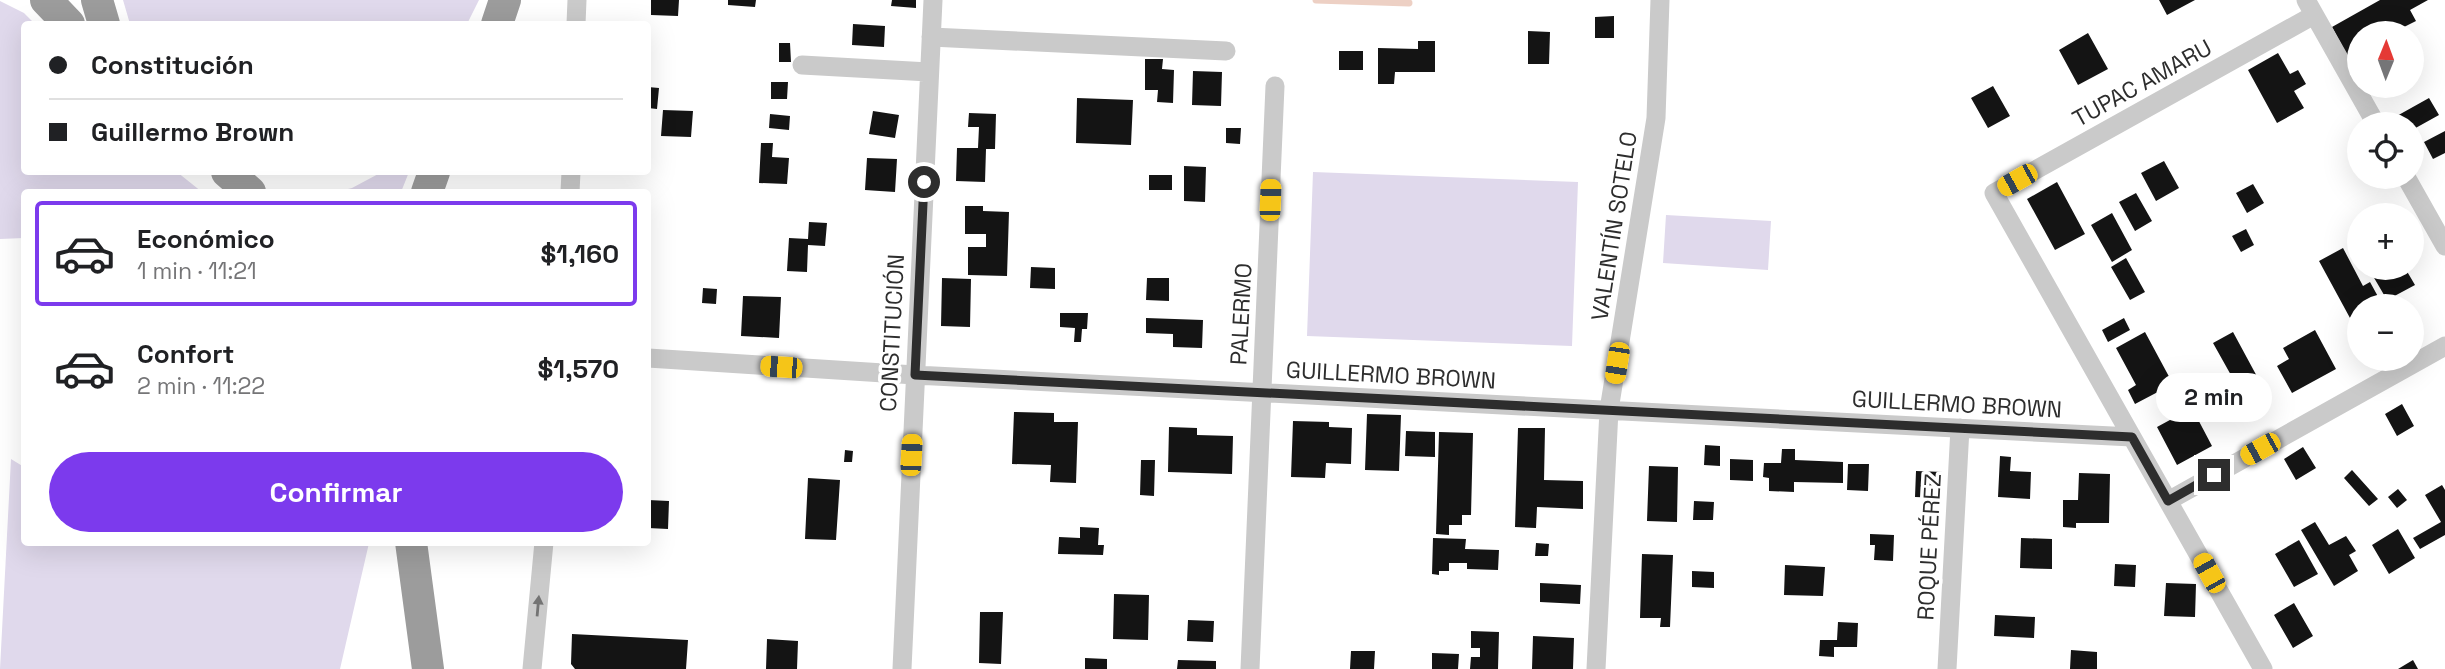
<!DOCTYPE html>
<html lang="es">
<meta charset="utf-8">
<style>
:root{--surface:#fff;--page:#f2f2f2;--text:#202124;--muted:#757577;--line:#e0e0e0;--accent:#7c3aed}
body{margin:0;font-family:"Space Grotesk",sans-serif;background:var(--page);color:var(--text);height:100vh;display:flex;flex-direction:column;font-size:26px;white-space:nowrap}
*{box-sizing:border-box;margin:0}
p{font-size:23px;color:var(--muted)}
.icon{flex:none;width:38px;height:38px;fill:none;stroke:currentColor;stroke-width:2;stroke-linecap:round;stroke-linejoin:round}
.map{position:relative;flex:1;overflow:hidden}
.details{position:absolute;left:21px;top:189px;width:630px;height:357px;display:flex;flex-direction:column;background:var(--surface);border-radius:7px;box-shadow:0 7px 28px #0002}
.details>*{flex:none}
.top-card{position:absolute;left:21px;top:21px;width:630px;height:154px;border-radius:7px;box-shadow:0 7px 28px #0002;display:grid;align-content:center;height:154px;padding:0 28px;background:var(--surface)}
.needle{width:46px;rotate:1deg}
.buttons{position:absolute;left:2347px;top:21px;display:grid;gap:14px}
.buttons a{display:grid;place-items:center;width:77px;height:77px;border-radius:50%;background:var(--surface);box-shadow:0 7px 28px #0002;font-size:35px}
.end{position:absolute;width:32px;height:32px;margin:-16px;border:9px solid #2d2d2d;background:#fff;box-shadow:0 0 0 4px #fff}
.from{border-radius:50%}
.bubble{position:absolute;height:49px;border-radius:24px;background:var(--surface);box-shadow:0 7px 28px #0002;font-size:23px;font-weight:800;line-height:49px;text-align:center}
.car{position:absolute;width:21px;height:42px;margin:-21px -10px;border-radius:9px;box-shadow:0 0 5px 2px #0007;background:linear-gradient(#f5c518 24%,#345 0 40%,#f5c518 0 76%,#345 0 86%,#f5c518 0)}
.top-card b{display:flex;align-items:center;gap:24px;height:66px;font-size:26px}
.top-card b+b{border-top:2px solid var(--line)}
.top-card i{width:18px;height:18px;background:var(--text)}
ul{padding:12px 0 0;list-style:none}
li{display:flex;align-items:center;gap:21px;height:105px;margin:0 14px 10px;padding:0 14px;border:4px solid transparent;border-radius:7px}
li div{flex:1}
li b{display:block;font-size:26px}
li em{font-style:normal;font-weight:800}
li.selected{border-color:var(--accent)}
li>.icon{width:63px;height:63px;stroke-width:1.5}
.action{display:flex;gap:14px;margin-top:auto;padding:14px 28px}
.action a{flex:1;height:80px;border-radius:42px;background:var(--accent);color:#fff;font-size:28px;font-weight:800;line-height:80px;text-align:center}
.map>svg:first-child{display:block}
</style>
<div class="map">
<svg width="2445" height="669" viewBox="0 0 2445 669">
<rect width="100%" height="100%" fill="#fff"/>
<!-- green -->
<path fill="#e0d9ec" d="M 123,0 L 479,0 L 467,24 L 130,24 Z
M 0,1 L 24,13 L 35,24 L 24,24 L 24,172 L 177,172 L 202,192 L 24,192 L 24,238 L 0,239 Z
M 382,172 L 409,172 L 401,192 L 336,192 L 352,188 Z
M 1313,172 L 1578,182 L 1572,346 L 1307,336 Z
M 1666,215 L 1771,221 L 1768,270 L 1663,263 Z
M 11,459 L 24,467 L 24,542 L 369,543 L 340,669 L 0,669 Z"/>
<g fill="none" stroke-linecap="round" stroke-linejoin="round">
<!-- stream -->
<path stroke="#edd0c4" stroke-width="7" d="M 1316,0 L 1409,3"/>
</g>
<!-- building -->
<path fill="#141414" d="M 651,0 L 679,0 L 678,16 L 651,15 Z
M 728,0 L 756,0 L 755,7 L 728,5 Z
M 892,0 L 916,0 L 916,8 L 891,6 Z
M 2159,0 L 2195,0 L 2167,15 Z
M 2380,0 L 2428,0 L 2410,10 L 2416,21 L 2392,33 L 2359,33 L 2359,51 L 2348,57 L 2332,27 Z
M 1614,16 L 1614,38 L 1595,38 L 1595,17 Z
M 853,24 L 885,26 L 884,47 L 852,45 Z
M 1528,31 L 1550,32 L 1549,64 L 1528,64 Z
M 2088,33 L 2108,69 L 2078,85 L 2059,50 Z
M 1418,41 L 1435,41 L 1435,72 L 1395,72 L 1394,84 L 1378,84 L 1378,48 L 1418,49 Z
M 779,43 L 790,43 L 791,62 L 779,62 Z
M 1339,51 L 1363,51 L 1363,70 L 1339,70 Z
M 2278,53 L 2290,74 L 2298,70 L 2306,84 L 2294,91 L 2304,108 L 2277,123 L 2248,70 Z
M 1145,59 L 1163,59 L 1162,69 L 1174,70 L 1173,103 L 1157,102 L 1158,90 L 1145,90 Z
M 1193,71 L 1222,72 L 1221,106 L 1192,105 Z
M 771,82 L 788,82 L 787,99 L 771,99 Z
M 1993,86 L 2010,116 L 1988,128 L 1971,98 Z
M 648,87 L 659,88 L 657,109 L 648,108 Z
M 1077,98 L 1133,100 L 1131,145 L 1076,143 Z
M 2429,98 L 2439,115 L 2412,130 L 2412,124 L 2399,124 L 2395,117 Z
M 663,110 L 693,111 L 691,137 L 661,136 Z
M 873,111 L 899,115 L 895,138 L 869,134 Z
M 969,113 L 996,114 L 995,149 L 986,149 L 985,182 L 956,181 L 957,148 L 978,148 L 979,127 L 968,127 Z
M 770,114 L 790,116 L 789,130 L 769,128 Z
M 1226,128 L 1241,128 L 1240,144 L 1226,143 Z
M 2445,131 L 2445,153 L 2433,159 L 2424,142 Z
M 761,143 L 773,143 L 772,157 L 789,158 L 787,184 L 759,183 Z
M 867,158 L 897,159 L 895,192 L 865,190 Z
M 2164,161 L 2179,188 L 2156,201 L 2141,173 Z
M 1184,166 L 1206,167 L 1205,202 L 1184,201 Z
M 1149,175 L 1172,175 L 1172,190 L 1149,190 Z
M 2057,182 L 2085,234 L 2055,250 L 2027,199 Z
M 2253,184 L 2264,203 L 2247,213 L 2236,193 Z
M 2136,193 L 2152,221 L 2135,231 L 2119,202 Z
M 965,206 L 983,206 L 983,211 L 1009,212 L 1007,276 L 968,275 L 968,247 L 986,247 L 986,234 L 965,234 Z
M 2112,213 L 2132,250 L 2112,262 L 2091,225 Z
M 809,222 L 827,223 L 825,246 L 808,245 L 807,272 L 787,271 L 789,238 L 808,239 Z
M 2246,229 L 2254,245 L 2241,252 L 2232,236 Z
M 2343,248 L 2363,286 L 2370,282 L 2381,302 L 2372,306 L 2359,306 L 2359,314 L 2350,318 L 2319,261 Z
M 2126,258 L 2145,292 L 2130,300 L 2111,267 Z
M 1031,267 L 1055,268 L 1055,289 L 1030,288 Z
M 2389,268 L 2405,268 L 2415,285 L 2387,300 L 2373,276 Z
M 942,278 L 971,279 L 970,327 L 941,326 Z
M 1147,278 L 1169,278 L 1169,301 L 1146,300 Z
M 703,288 L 717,289 L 716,304 L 702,303 Z
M 743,296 L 781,297 L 779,338 L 741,336 Z
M 1060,313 L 1088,313 L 1087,329 L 1082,329 L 1081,342 L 1074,342 L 1075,328 L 1060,327 Z
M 1146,318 L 1203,320 L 1202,348 L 1173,347 L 1173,334 L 1146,333 Z
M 2124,318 L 2130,330 L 2108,342 L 2102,330 Z
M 2315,330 L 2336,369 L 2292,393 L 2277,366 L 2289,359 L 2283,348 Z
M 2145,332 L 2173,384 L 2135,404 L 2128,390 L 2136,385 L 2116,348 Z
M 2233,332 L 2260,382 L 2241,393 L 2213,343 Z
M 2402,404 L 2414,426 L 2397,436 L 2385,414 Z
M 2192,408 L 2212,446 L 2177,465 L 2157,427 Z
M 1014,412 L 1054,413 L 1054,422 L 1078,422 L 1076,483 L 1050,482 L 1051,465 L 1012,464 Z
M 1367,414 L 1401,415 L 1399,471 L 1365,470 Z
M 1293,421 L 1329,422 L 1329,427 L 1352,428 L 1351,464 L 1326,463 L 1325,478 L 1291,477 Z
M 1169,427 L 1197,428 L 1197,435 L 1233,436 L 1232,474 L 1168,472 Z
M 1518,428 L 1545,428 L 1544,480 L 1583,481 L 1583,509 L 1537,507 L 1536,528 L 1515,527 Z
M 1406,431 L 1435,432 L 1435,457 L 1405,456 Z
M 1439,432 L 1473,433 L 1471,515 L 1462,515 L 1462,525 L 1449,525 L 1449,535 L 1436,534 Z
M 1705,445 L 1720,446 L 1720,466 L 1704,465 Z
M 2303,447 L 2316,468 L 2296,480 L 2284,459 Z
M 1782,449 L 1795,449 L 1795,460 L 1843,462 L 1843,483 L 1794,482 L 1794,492 L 1769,491 L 1769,478 L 1763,477 L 1764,463 L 1781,463 Z
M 845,450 L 853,451 L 852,462 L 844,462 Z
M 2000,456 L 2011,457 L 2010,471 L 2031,472 L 2030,499 L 1998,497 Z
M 1730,459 L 1753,460 L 1753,481 L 1730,480 Z
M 1141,460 L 1155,460 L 1154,496 L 1140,495 Z
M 1848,464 L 1869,464 L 1868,491 L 1847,490 Z
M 1649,466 L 1678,467 L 1677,522 L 1647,521 Z
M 2352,470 L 2378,499 L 2369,506 L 2344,478 Z
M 1916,471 L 1943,472 L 1942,498 L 1915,497 Z
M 2079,473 L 2110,474 L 2109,523 L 2076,523 L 2076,528 L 2063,527 L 2063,500 L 2078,500 Z
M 808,478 L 840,480 L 836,540 L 805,539 Z
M 2442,485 L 2445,490 L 2445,535 L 2420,549 L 2413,538 L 2441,522 L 2425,495 Z
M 2398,489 L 2407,500 L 2397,508 L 2388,497 Z
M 648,500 L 669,501 L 668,529 L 648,528 Z
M 1694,501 L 1714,502 L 1713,520 L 1693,520 Z
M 2315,522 L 2329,545 L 2346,536 L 2356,551 L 2349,555 L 2358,571 L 2334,586 L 2301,530 Z
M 1080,527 L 1099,528 L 1098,545 L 1104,545 L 1103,555 L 1058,554 L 1059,537 L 1080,538 Z
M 2398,529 L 2415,558 L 2389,574 L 2372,545 Z
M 1870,534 L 1894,535 L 1893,561 L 1874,560 L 1875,545 L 1870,545 Z
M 1433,538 L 1466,539 L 1465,549 L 1499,550 L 1498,570 L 1467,569 L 1467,563 L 1449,563 L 1449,571 L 1439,571 L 1439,575 L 1432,574 Z
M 2021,538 L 2052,539 L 2052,569 L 2020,568 Z
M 2299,540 L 2318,574 L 2294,587 L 2275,554 Z
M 1536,543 L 1549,544 L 1548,556 L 1535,556 Z
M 1642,554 L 1673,555 L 1670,627 L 1660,627 L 1661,618 L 1640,618 Z
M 2115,564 L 2136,565 L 2135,587 L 2114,586 Z
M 1785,565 L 1825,567 L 1823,596 L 1784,595 Z
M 1692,571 L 1714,572 L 1714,588 L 1692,587 Z
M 1540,583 L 1581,585 L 1580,604 L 1540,602 Z
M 2166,583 L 2196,584 L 2195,617 L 2164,616 Z
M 1114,594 L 1149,595 L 1148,640 L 1113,639 Z
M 2294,603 L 2313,636 L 2293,648 L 2274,615 Z
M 980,612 L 1003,612 L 1001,664 L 979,663 Z
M 1995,615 L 2035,617 L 2034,638 L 1994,636 Z
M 1188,620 L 1214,621 L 1213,642 L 1187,641 Z
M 1838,622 L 1858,623 L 1857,647 L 1834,647 L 1834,657 L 1819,656 L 1820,640 L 1837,640 Z
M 1471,631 L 1499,632 L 1498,669 L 1470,669 L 1471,657 L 1480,657 L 1480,648 L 1471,648 Z
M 572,634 L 688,640 L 686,669 L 575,669 L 571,664 Z
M 1533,636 L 1574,638 L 1573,669 L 1532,669 Z
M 767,639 L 798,641 L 797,669 L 766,669 Z
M 2071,650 L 2097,652 L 2097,669 L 2070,669 Z
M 1351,651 L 1375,651 L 1374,669 L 1350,669 Z
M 1432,653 L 1459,654 L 1458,669 L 1432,669 Z
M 1085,658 L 1107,659 L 1107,669 L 1085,669 Z
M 1178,660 L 1216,661 L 1216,669 L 1177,669 Z
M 2413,660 L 2418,669 L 2398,669 Z"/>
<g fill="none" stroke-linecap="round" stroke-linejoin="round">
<!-- minor -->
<path stroke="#cacaca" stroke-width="19" d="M 2306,0 L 2376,124
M 576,24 L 577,0
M 931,37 L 1226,51
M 802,65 L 929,72
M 2406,177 L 2445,246
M 570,192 L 571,172
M 648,358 L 915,375 L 2132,437
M 2168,501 L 2445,346
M 532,669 L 544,542
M 902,669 L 933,0
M 1250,669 L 1275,86
M 1596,669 L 1609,410 L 1656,118 L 1660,0
M 1947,669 L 1960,428
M 2263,669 L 1994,193 L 2314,15"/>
<!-- trunk -->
<path stroke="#9c9c9c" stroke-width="32" d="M 46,0 L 69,24
M 97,0 L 104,24
M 497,24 L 505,0
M 227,172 L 250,192
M 427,192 L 434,172
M 411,542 L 428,669"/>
</g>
<!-- one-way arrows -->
<defs><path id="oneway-solid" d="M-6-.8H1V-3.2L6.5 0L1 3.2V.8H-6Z" transform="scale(1.75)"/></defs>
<use fill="#747474" href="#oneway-solid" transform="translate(538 606) rotate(-85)"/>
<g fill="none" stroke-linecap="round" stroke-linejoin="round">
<!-- route -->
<path stroke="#2d2d2d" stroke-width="9" d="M 924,182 L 915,375 L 2132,437 L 2168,501 L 2214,475"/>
</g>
<g text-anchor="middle" stroke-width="7" stroke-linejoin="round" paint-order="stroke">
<!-- street labels -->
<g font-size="23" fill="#2d2d2d" stroke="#fff">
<text transform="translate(2142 83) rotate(-29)" y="8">TUPAC AMARU</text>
<text transform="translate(1614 226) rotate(-81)" y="8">VALENTÍN SOTELO</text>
<text transform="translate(1241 314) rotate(-87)" y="8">PALERMO</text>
<text transform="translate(892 333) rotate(-87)" y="8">CONSTITUCIÓN</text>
<text transform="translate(1391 375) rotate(3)" y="8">GUILLERMO BROWN</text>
<text transform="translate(1957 404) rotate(3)" y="8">GUILLERMO BROWN</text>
<text transform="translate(1929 547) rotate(-87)" y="8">ROQUE PÉREZ</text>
</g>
</g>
</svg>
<div class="buttons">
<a><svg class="needle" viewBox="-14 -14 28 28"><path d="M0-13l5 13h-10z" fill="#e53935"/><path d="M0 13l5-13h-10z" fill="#757577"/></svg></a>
<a><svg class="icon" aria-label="locate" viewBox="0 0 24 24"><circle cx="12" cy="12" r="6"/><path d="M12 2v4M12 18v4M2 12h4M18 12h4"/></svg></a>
<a>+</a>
<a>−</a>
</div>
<i class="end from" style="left:924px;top:182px"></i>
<i class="end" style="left:2214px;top:475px"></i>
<div class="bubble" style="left:2156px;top:373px;width:116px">2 min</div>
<i class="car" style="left:2017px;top:180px;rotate:241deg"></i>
<i class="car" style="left:1270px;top:200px;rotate:2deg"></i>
<i class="car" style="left:1617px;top:363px;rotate:189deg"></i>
<i class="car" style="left:781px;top:367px;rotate:274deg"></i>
<i class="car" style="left:2260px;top:449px;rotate:241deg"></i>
<i class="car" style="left:911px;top:455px;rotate:3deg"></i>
<i class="car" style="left:2209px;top:573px;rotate:331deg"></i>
<div class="top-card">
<b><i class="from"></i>Constitución</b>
<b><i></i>Guillermo Brown</b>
</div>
<section class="details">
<ul>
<li class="selected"><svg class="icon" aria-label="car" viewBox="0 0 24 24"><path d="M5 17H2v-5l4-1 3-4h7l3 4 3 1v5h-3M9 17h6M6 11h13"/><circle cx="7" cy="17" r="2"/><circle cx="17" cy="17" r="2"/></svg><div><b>Económico</b><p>1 min · 11:21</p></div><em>$1,160</em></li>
<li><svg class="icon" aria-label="car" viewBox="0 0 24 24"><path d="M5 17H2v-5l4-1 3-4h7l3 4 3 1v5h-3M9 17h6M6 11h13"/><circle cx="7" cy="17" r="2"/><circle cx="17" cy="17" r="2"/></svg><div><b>Confort</b><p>2 min · 11:22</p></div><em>$1,570</em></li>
</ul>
<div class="action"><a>Confirmar</a></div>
</section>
</div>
